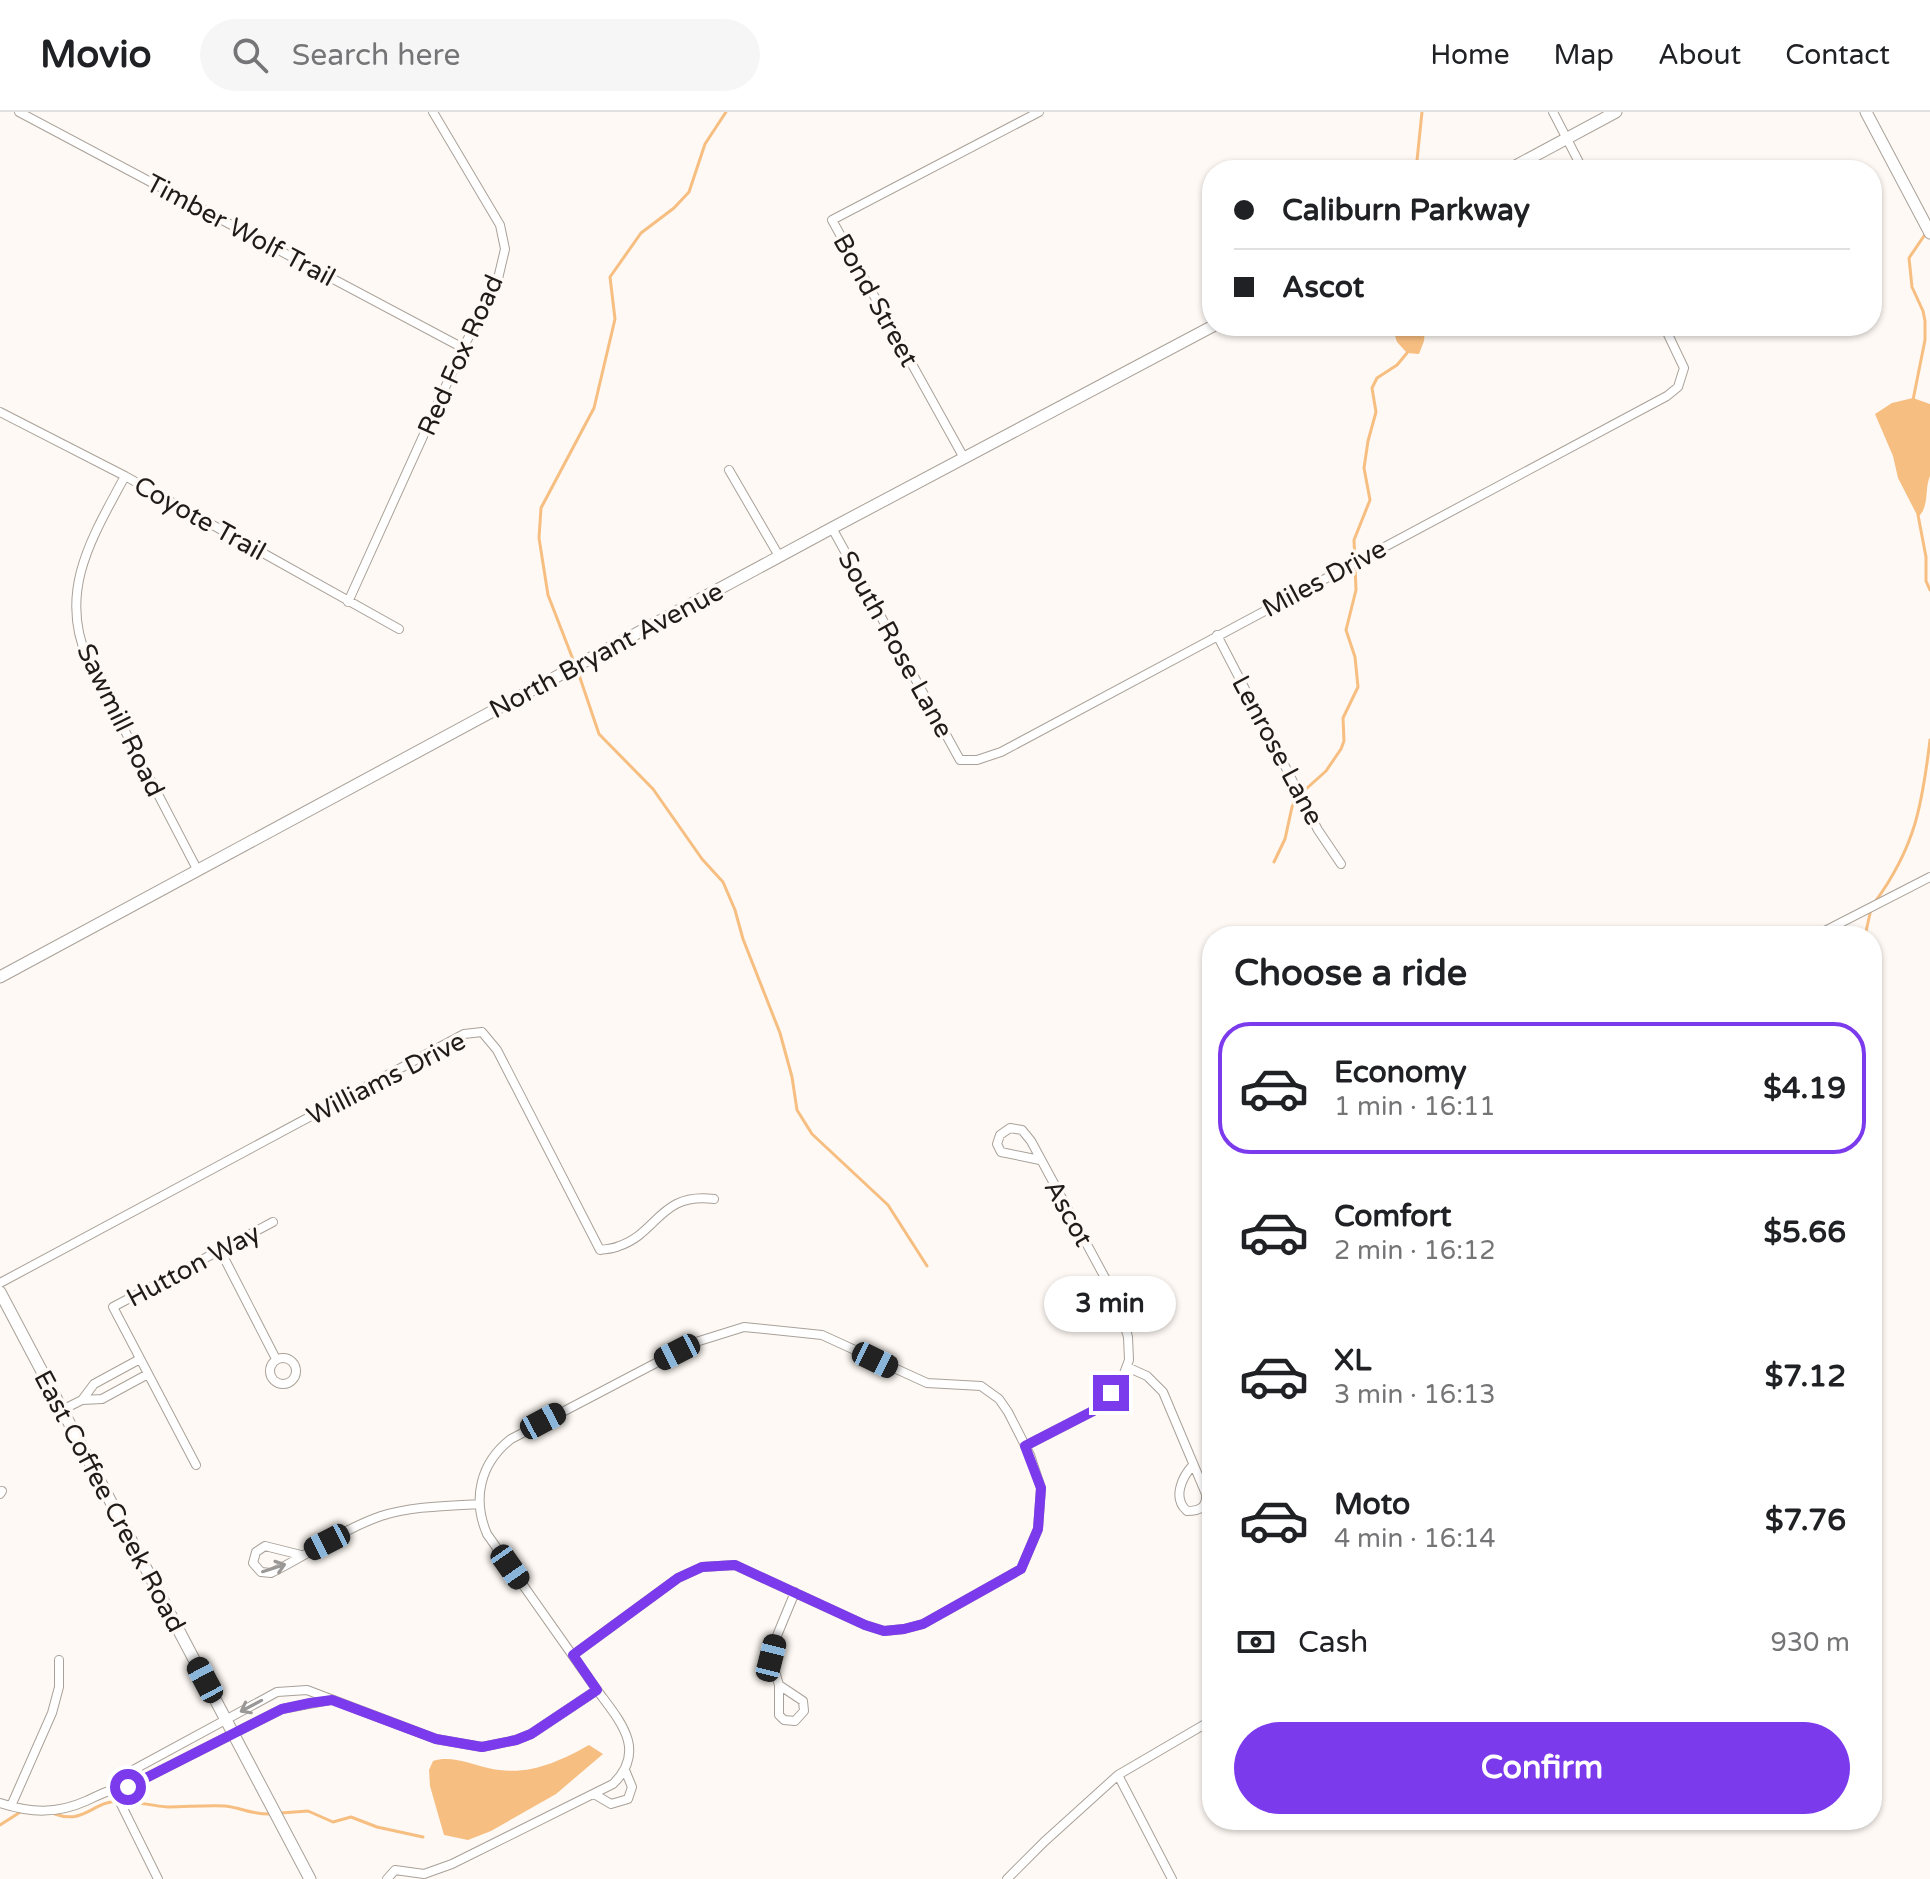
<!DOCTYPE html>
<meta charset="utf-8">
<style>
:root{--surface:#fff;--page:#f6f6f6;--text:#202124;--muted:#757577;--line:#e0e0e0;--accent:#7c3aed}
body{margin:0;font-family:"Varela Round",sans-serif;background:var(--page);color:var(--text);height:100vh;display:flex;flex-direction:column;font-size:30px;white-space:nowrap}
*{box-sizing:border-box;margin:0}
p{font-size:26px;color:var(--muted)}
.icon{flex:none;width:44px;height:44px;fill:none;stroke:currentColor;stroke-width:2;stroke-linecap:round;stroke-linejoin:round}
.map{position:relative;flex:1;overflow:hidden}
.side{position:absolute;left:1202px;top:814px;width:680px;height:904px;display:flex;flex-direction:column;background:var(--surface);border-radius:32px;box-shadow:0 2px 6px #0004}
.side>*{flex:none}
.banner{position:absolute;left:1202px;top:48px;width:680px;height:176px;border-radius:32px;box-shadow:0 2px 6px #0004;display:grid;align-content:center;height:176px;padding:0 32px;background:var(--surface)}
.end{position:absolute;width:36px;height:36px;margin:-18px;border:10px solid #7c3aed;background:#fff;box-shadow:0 0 0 4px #fff}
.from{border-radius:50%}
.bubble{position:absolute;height:56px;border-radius:28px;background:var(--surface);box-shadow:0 2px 6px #0004;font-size:26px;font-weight:700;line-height:56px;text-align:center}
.car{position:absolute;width:24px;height:48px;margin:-24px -12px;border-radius:10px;box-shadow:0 0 6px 2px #0007;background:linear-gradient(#222 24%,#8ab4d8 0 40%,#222 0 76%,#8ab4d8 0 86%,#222 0)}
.banner b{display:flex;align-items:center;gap:28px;height:76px;font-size:30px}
.banner b+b{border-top:2px solid var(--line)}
.banner i{width:20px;height:20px;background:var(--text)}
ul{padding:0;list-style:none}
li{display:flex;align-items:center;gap:24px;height:132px;margin:0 16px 12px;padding:0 16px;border:4px solid transparent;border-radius:32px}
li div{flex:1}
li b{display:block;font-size:30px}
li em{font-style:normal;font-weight:700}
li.active{border-color:var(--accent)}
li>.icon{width:72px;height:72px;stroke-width:1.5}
h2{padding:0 32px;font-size:36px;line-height:96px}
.pay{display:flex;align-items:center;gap:20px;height:88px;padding:0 32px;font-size:30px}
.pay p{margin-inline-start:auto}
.cta{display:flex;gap:16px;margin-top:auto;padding:16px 32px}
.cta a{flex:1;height:92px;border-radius:48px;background:var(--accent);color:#fff;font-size:32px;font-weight:700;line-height:92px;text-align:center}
header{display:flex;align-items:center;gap:48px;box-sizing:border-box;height:112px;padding:0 40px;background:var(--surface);border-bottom:2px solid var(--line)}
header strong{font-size:38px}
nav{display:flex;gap:44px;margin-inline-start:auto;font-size:28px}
.search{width:560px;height:72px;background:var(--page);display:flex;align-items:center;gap:20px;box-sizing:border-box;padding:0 28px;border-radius:44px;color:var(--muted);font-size:30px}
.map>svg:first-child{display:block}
</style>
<header>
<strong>Movio</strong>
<div class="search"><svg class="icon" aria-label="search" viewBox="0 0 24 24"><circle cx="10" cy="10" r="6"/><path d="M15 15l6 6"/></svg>Search here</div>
<nav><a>Home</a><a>Map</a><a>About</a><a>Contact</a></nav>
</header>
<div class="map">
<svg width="1930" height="1767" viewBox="0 0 1930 1767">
<rect width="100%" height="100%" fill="#fef9f4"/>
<!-- water -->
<path fill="#f7be81" d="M 1392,214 L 1425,214 L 1424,229 L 1419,242 L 1407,241 L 1397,230 Z
M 1913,286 L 1930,292 L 1930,364 C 1924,378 1930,394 1918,405 L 1898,366 L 1893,344 L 1875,302 L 1892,291 Z
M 589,1633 L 603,1642 L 556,1682 L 491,1719 L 468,1728 L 444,1723 L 430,1674 L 429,1658 L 433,1649 C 451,1643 470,1652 488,1656 C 526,1665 557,1651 589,1633 Z"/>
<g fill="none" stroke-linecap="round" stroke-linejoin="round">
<!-- stream -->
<path stroke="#f7be81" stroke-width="3" d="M 1416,58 L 1422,0
M 1913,288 L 1925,228 L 1925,209 L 1923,199 L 1912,175 L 1909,146 L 1926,121
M 1918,403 L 1926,445 L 1926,469 L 1930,478
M 574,550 L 548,483 L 539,426 L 541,396 L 594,296 L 615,207 L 610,165 L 641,121 L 674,96 L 689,80 L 705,32 L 726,0
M 577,557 L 599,622 L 653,677 L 702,747 L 723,770 L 735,798 L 743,827 L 780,921 L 792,965 L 797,998 L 812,1022 L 888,1093 L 927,1154
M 1274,750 L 1285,727 L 1292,695 L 1296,686 L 1326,659 L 1341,637 L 1344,629 L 1343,606 L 1358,575 L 1355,545 L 1346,518 L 1356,478 L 1354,428 L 1370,388 L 1364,356 L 1368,329 L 1376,300 L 1372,276 L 1377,266 L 1397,253 L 1407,241
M 1875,790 C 1915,735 1922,694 1930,628
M 1865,824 L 1871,797
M 281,1701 L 308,1699 L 333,1710 L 351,1705 L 377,1715 L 423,1725
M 55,1702 C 84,1713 93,1689 119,1689 C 135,1689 152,1694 168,1695 C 187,1695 206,1693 225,1694 C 243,1696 252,1703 273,1702
M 0,1713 L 22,1699"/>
<defs>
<path id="street" d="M 19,0 L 463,236
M 1553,0 L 1583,58
M 0,300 L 125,364 L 399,517
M 964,346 L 832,108 L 1039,0
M 729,358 L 779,444
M 125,364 C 93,424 57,479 88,548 L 198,759
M 832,416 L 960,648 L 977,648 L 1001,640 L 1667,284 L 1678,275 L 1684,256 L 1664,214
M 348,490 L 463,236 L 497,171 L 505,137 L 500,113 L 433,0
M 1217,523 L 1318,718 L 1341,752
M 1815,824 L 1930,765
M 220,1138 L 276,1247
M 0,1171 L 464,922 L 482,920 L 497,938 L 600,1138 C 606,1137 613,1137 619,1134 C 658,1121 660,1080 714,1087
M270 1259a13 13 0 1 1 26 0a13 13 0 1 1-26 0Z
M 1127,1255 L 1147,1264 L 1163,1280 L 1206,1382 C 1207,1396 1199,1399 1187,1399 C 1172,1386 1182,1365 1193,1353
M 82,1288 L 102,1287 L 148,1262
M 62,1298 L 82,1288 L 94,1272 L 140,1247
M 1025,1334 L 1095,1298 L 1123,1264 L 1129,1248 L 1128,1225 L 1117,1188 L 1031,1029 L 1022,1018 L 1010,1016 L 1000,1023 L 997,1032 L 1001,1040 L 1040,1048
M 196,1353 L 113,1195 L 273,1110
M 0,1382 L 2,1379
M 301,1443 L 265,1434 L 256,1440 L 253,1451 L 261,1460 L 271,1461 C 308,1443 341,1418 381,1404 C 412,1394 447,1394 479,1392
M 779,1573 L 803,1589 L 804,1599 L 795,1609 L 784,1608 L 779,1603 L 779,1573 L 771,1546 L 776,1526 L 795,1480
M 1118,1663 L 1172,1767
M 113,1676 L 122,1664 L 277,1580 L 307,1578 L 436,1627 L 482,1635 L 516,1628 L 531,1622 L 597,1578 L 487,1422 C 472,1387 480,1351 511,1327 L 696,1230 L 744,1215 L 822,1223 L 927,1271 L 981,1274 L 999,1287 L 1008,1300 L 1030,1343 L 1041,1376 L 1038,1417 L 1021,1457 L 923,1512 L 904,1517 L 884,1519 L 865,1513 L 735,1453 L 702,1455 L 678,1466 L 573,1543
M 113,1676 L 158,1767
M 594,1682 L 611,1692 L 628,1687 L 632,1675 L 625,1658
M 0,1691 C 31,1701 57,1702 86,1689 C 101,1682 112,1676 128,1675 L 282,1597 L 330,1588
M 11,1694 L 52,1601 L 59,1575 L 59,1548
M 387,1767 L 395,1758 L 424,1762 L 452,1752 L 613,1672 C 648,1638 619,1608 597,1578
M 1007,1767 L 1044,1730 L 1118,1663 L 1212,1608"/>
<path id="secondary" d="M 1866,0 L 1930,121
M 1508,58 L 1616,0
M 0,865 L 832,416 L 1213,214
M 0,1180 L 310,1767"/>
</defs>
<!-- street casing -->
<use href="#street" stroke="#a9a199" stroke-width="10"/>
<!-- secondary casing -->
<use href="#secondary" stroke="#a9a199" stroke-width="13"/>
<!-- street -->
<use href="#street" stroke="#fff" stroke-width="8"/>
<!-- secondary -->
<use href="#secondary" stroke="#fff" stroke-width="11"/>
</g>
<!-- one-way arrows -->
<defs><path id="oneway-shaft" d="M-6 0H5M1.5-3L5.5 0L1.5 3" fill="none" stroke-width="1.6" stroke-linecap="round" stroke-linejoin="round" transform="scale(2)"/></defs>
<g stroke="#9a9897">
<use href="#oneway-shaft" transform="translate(274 1456) rotate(-18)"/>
<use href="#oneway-shaft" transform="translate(251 1594) rotate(152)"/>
</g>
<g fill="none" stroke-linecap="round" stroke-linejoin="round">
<!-- route -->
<path stroke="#7c3aed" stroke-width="10" d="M 128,1675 L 282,1597 L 310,1591 L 332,1588 L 436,1627 L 482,1635 L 516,1628 L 531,1622 L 597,1578 L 573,1543 L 678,1466 L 702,1455 L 735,1453 L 865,1513 L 884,1519 L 904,1517 L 923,1512 L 1021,1457 L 1038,1417 L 1041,1376 L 1025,1334 L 1095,1298 L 1111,1281"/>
</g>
<g text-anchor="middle" stroke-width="7" stroke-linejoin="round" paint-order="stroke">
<!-- street labels -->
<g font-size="26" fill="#1e1b18" stroke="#fef9f4">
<text transform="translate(241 118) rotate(28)" y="9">Timber Wolf Trail</text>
<text transform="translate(876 188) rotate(61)" y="9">Bond Street</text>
<text transform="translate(460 243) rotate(-66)" y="9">Red Fox Road</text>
<text transform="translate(200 406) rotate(29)" y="9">Coyote Trail</text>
<text transform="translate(1324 466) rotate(-28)" y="9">Miles Drive</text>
<text transform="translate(896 532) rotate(61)" y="9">South Rose Lane</text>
<text transform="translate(606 538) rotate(-28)" y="9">North Bryant Avenue</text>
<text transform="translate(121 608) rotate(64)" y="9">Sawmill Road</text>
<text transform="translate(1278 638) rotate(62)" y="9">Lenrose Lane</text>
<text transform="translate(386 966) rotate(-27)" y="9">Williams Drive</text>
<text transform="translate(1069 1101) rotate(61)" y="9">Ascot</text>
<text transform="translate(193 1153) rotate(-28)" y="9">Hutton Way</text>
<text transform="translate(110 1389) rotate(62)" y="9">East Coffee Creek Road</text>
</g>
</g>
</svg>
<i class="end from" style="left:128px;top:1675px"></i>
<i class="end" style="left:1111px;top:1281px"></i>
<div class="bubble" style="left:1044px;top:1164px;width:132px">3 min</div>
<i class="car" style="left:677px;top:1240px;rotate:243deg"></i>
<i class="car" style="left:875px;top:1248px;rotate:116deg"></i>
<i class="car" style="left:543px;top:1309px;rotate:62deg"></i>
<i class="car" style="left:327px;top:1430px;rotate:243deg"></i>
<i class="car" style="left:510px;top:1455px;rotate:145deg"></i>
<i class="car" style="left:771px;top:1546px;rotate:14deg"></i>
<i class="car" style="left:205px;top:1568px;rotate:332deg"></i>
<div class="banner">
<b><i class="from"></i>Caliburn Parkway</b>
<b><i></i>Ascot</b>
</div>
<section class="side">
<h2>Choose a ride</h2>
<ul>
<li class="active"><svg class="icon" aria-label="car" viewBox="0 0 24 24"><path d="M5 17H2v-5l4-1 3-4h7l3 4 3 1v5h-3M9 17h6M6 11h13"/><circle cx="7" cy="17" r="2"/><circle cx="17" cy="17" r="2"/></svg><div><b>Economy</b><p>1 min · 16:11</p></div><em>$4.19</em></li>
<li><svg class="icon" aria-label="car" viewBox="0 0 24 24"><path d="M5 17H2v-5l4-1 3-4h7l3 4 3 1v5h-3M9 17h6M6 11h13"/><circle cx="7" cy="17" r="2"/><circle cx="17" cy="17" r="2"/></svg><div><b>Comfort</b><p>2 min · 16:12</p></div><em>$5.66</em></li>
<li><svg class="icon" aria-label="car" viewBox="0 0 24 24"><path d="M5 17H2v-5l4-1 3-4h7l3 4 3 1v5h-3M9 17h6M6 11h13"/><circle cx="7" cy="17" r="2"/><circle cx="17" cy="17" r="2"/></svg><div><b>XL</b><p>3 min · 16:13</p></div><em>$7.12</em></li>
<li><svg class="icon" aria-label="car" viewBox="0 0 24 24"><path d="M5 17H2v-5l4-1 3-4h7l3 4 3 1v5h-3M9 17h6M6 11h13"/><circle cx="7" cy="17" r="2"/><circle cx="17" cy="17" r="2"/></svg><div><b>Moto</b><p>4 min · 16:14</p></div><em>$7.76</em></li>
</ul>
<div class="pay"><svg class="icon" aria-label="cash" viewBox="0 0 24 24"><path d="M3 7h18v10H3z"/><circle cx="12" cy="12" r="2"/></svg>Cash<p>930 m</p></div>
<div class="cta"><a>Confirm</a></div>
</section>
</div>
